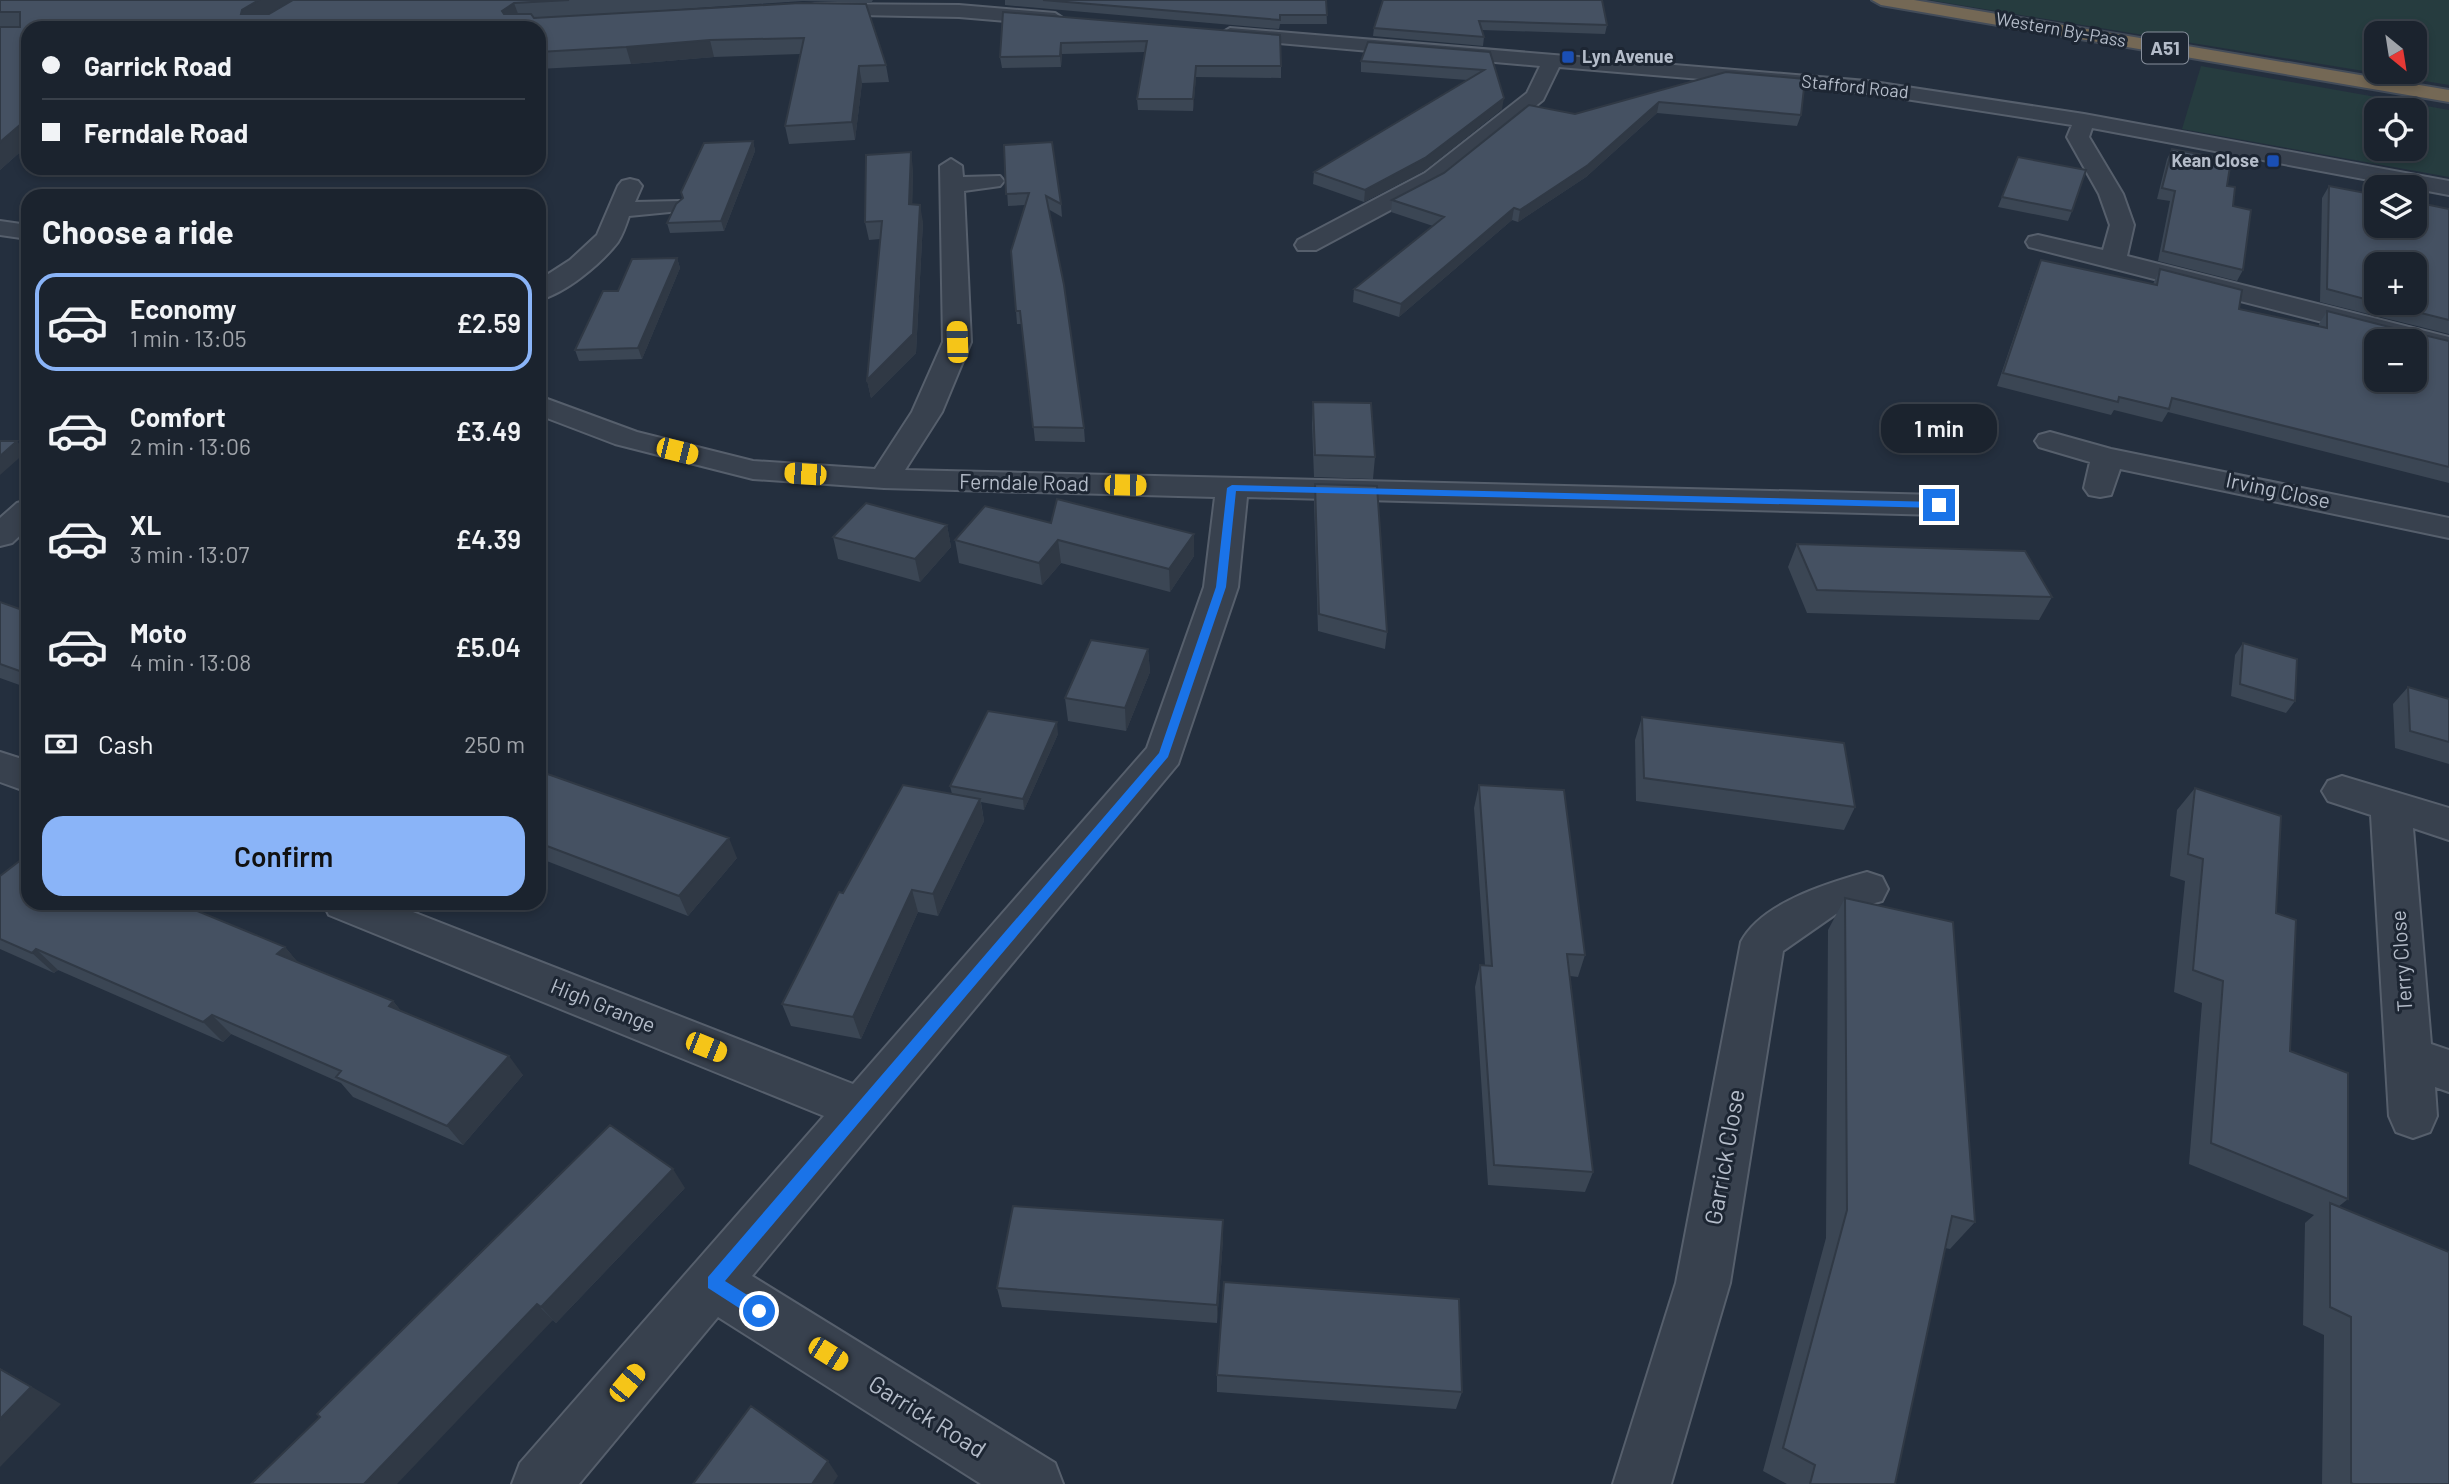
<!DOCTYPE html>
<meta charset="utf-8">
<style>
:root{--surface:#1b232e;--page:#242b36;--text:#f1f3f6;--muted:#a0a4aa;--line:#39404a;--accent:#8ab4f8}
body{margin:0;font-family:Barlow,sans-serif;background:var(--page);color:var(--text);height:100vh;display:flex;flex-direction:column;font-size:26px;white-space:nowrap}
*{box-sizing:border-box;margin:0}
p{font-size:23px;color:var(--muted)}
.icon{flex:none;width:38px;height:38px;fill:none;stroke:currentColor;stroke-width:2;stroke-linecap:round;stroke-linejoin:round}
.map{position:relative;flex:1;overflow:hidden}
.panel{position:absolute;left:21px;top:189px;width:525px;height:721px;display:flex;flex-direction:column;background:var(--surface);border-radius:21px;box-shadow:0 4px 10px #0003,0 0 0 2px var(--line)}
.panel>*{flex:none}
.guide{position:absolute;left:21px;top:21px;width:525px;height:154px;border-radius:21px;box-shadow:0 4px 10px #0003,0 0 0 2px var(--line);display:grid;align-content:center;height:154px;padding:0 21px;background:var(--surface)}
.needle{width:46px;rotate:150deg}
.tools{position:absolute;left:2364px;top:21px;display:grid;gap:14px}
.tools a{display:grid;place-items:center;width:63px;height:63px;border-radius:14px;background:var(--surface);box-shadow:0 4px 10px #0003,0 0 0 2px var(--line);font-size:35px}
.end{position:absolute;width:32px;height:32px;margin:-16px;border:9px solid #1a73e8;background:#fff;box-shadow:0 0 0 4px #fff}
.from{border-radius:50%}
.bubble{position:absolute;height:49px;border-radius:21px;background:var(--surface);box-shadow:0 4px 10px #0003,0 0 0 2px var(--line);font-size:23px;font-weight:600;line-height:49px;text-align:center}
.car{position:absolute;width:21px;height:42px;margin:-21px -10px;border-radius:9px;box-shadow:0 0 5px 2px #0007;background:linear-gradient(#f5c518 24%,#345 0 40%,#f5c518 0 76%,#345 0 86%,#f5c518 0)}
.guide b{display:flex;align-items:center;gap:24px;height:66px;font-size:26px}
.guide b+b{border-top:2px solid var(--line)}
.guide i{width:18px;height:18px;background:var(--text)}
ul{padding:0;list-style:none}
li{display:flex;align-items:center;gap:21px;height:98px;margin:0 14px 10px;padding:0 7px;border:4px solid transparent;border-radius:21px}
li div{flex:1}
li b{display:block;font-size:26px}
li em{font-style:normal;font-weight:600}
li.active{border-color:var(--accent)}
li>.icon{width:63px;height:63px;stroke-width:1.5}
h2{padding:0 21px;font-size:32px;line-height:84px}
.pay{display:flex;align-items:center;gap:18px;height:77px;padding:0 21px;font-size:26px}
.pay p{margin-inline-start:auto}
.button{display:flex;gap:14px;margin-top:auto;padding:14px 21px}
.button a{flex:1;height:80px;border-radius:21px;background:var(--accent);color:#111;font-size:28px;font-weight:600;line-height:80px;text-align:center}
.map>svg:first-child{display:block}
</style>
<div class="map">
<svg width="2449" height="1484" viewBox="0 0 2449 1484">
<rect width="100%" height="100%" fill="#242f3e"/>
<!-- green -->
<path fill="#263c3f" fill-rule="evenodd" d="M 1929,0 L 2449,0 L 2449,85 ZM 2376,33 L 2415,33 L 2415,72 L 2376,72 Z
M 2201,66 L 2449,110 L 2449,177 L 2182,129 ZM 2376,110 L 2415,110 L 2415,149 L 2376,149 Z"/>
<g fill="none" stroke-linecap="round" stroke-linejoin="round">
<defs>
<path id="minor" d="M 815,4 L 959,5 L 1055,13 L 1064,19 L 1055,25 L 959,17 L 808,14 L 806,10 L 808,6 Z
M 1230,28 L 1867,81 L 2084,114 L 2449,181 L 2449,195 L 2092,128 L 2089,137 L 2123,194 L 2134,225 L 2127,256 L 2449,337 L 2449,353 L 2415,345 L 2415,341 L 2397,341 L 2029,247 L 2026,242 L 2029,237 L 2038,235 L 2103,250 L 2110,225 L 2099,194 L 2067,137 L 2072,125 L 1867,93 L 1559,67 L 1543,100 L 1441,183 L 1316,250 L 1298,250 L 1295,245 L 1298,240 L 1425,173 L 1527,93 L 1540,66 L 1223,38 L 1220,34 Z
M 951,159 L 962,166 L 963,177 L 1000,176 L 1004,181 L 1000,186 L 964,191 L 971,342 L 942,412 L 905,470 L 1939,495 L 1950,498 L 1955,505 L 1950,512 L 1939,515 L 1247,497 L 1238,587 L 1178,764 L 752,1276 L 1055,1463 L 1063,1484 L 981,1484 L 718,1317 L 579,1484 L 512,1484 L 520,1463 L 824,1116 L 329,915 L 323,903 L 390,903 L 853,1084 L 1147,748 L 1204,587 L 1215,497 L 884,488 L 753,479 L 615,444 L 539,415 L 539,396 L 637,432 L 753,461 L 875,469 L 912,412 L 943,342 L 940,166 Z
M 630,179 L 638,181 L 642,186 L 635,202 L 680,201 L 684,206 L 680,211 L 629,216 C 626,225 623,234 618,242 C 601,264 566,293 539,300 L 539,280 L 570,260 L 597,235 L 618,186 L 622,181 Z
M 0,221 L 28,225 L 28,239 L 0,235 Z
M 2050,432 L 2111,449 L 2449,518 L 2449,538 L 2120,469 L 2111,495 L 2100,497 L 2089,495 L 2084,488 L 2090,462 L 2039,447 L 2035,441 L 2039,435 Z
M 28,500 L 28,528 L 12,543 L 0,546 L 0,518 L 17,503 Z
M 0,752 L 28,761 L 28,792 L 0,782 Z
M 2342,776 L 2449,808 L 2449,840 L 2413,828 L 2431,1044 L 2449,1050 L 2449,1092 L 2435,1087 L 2437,1116 L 2430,1132 L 2413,1138 L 2396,1132 L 2389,1116 L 2371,815 L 2328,801 L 2322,791 L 2328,781 Z
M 1867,872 L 1882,877 L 1888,889 L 1882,901 L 1836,914 L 1783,951 L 1730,1283 L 1671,1484 L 1613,1484 L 1676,1283 L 1741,942 C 1761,903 1828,883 1867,872 Z"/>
<path id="highway" d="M 1872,0 L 1914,0 L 2449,90 L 2449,102 L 1881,5 Z"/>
</defs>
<!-- minor casing -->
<use href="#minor" stroke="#565f6c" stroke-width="4"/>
<!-- highway casing -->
<use href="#highway" stroke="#434c59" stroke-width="4"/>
<!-- minor -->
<use href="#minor" fill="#38414e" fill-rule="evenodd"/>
<!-- highway -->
<use href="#highway" fill="#746855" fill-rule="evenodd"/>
</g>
<!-- wall -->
<path fill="#3b4654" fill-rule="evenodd" d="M 0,0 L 873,0 L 871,3 L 803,1 L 562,17 L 800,3 L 886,65 L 889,82 L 862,83 L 855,140 L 789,144 L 785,126 L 800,54 L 714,57 L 631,64 L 539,69 L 539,28 L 28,28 L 28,145 L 0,170 Z
M 1005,0 L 1326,0 L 1327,24 L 1280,24 L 1279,29 L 1005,5 Z
M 1383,0 L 1607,25 L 1605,34 L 1482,30 L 1484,37 L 1483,46 L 1373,36 L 1374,28 Z
M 1003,12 L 1281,66 L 1281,78 L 1196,77 L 1193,111 L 1138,110 L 1137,99 L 1145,52 L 1062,54 L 1061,67 L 1002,68 L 1000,57 Z
M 1490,52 L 1502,109 L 1424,171 L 1364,202 L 1313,184 L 1314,172 L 1467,80 L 1361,72 L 1361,61 Z
M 1726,72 L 1801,115 L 1797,126 L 1657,113 L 1586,177 L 1518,222 L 1512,220 L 1399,317 L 1353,302 L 1354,289 L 1433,226 L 1391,212 L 1392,200 L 1575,114 Z
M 753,141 L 755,151 L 724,231 L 670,233 L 667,223 L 683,198 Z
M 1004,145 L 1061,204 L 1062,217 L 1048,209 L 1084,428 L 1085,442 L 1035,441 L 1022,324 L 1017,324 L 1016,311 L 1025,205 L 1008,206 Z
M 2172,149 L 2227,186 L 2233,206 L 2243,270 L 2237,281 L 2158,261 L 2170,201 L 2157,199 L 2167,159 Z
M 2018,157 L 2072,211 L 2068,221 L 1998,207 Z
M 913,169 L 912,204 L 923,222 L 916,353 L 871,398 L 867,380 L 880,239 L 869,240 L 865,222 Z
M 2329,186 L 2449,209 L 2449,334 L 2320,302 L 2322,198 ZM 2376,264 L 2415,303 L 2376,303 Z
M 677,258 L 680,268 L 642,359 L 579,361 L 575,350 L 618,291 Z
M 2041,260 L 2153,284 L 2160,269 L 2239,309 L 2319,326 L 2319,324 L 2327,311 L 2449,341 L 2449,483 L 2168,412 L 2162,422 L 2114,410 L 2111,415 L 1997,386 L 2036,272 Z
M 1313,402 L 1375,457 L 1373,479 L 1314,477 L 1312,424 Z
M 1315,484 L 1387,632 L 1385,649 L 1318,631 L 1314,501 Z
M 1051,523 L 1194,556 L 1170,592 L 1061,563 L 1042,585 L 959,563 L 955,540 Z
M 947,525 L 951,547 L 920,582 L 838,559 L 833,537 Z
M 1797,544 L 2052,597 L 2039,620 L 1807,613 L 1788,567 Z
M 0,602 L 28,612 L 28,688 L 0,678 Z
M 2243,643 L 2295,701 L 2286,713 L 2231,696 L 2235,655 Z
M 1148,649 L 1150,672 L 1126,731 L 1068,721 L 1065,698 Z
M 2408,687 L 2449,699 L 2449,764 L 2395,748 L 2393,704 Z
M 1642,717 L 1855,807 L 1844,830 L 1636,801 L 1635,740 Z
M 1058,734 L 1024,810 L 981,802 L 984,821 L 938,916 L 918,912 L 861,1039 L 791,1026 L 782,1004 L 843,893 L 952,794 L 950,786 Z
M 539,771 L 737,858 L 688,916 L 539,858 Z
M 1479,785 L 1585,955 L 1578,977 L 1570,976 L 1593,1172 L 1585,1192 L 1488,1185 L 1475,987 L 1480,965 L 1485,965 L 1474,808 Z
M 2195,788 L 2276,913 L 2290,1051 L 2348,1199 L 2338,1207 L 2449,1484 L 2322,1484 L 2324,1335 L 2303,1325 L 2305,1223 L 2314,1215 L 2189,1164 L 2202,1003 L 2174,992 L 2185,881 L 2170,876 L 2177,810 Z
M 0,876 L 28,903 L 285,947 L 298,963 L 393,1001 L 401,1011 L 523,1075 L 463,1145 L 353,1097 L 341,1083 L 231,1034 L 223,1042 L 58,970 L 54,973 L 0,949 Z
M 1845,898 L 1975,1222 L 1950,1249 L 1945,1248 L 1895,1484 L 1787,1484 L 1763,1471 L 1826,1238 L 1828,930 Z
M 685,1188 L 556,1323 L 553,1320 L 251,1484 Z
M 1223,1239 L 1217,1323 L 1002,1307 L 997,1288 Z
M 1217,1375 L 1462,1392 L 1456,1409 L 1217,1392 Z"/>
<!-- shaded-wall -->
<path fill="#303945" d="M 259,0 L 293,0 L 250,26 L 241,14 L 242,10 Z
M 514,3 L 520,19 L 507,28 L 502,11 Z
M 710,40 L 714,57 L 631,64 L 626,47 Z
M 1061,43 L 1062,54 L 1061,67 L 1060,56 Z
M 859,66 L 862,83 L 855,140 L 852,122 Z
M 1196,66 L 1196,77 L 1193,111 L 1193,99 Z
M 1504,98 L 1502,109 L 1424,171 L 1364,202 L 1365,190 Z
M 1659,102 L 1657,113 L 1586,177 L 1518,222 L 1520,210 Z
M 28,118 L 28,145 L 0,170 L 0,142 Z
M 753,141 L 755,151 L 724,231 L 721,221 Z
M 911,152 L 913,169 L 912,221 L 909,204 Z
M 920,205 L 923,222 L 916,353 L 871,398 L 867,380 Z
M 1514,208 L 1512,220 L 1399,317 L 1401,304 Z
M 677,258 L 680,268 L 642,359 L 638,348 Z
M 17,441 L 26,452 L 0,475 L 0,456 Z
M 947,525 L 951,547 L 920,582 L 915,559 Z
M 1194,534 L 1194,556 L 1170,592 L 1169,569 Z
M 1058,540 L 1061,563 L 1042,585 L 1039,563 Z
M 1148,649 L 1150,672 L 1126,731 L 1125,708 Z
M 1057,722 L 1058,734 L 1024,810 L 1023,799 Z
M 980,799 L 984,821 L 938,916 L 933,894 Z
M 729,838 L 737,858 L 688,916 L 679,896 Z
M 912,890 L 918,912 L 861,1039 L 853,1017 Z
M 285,947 L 302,967 L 277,954 Z
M 36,949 L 58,970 L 54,973 L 32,953 Z
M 393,1001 L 409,1021 L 389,1006 Z
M 212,1015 L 231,1034 L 223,1042 L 203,1022 Z
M 509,1056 L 523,1075 L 463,1145 L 447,1126 Z
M 673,1169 L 685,1188 L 556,1323 L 541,1307 Z
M 1223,1220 L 1223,1239 L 1217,1323 L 1217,1305 Z
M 537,1304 L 553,1320 L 397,1484 L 364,1484 Z
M 0,1368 L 61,1404 L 0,1467 Z
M 828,1461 L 838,1476 L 833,1484 L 812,1484 Z"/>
<!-- building -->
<path fill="#455162" stroke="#303945" stroke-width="2" fill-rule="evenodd" d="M 0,0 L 259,0 L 242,10 L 241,14 L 269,14 L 293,0 L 569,0 L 514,3 L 502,11 L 504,14 L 531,14 L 534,18 L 800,3 L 866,4 L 886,65 L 859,66 L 852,122 L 785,126 L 804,38 L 710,40 L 626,47 L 539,52 L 539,28 L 28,28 L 28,118 L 0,142 L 0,27 L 20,27 L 20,12 L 0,12 Z
M 1043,0 L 1326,0 L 1327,15 L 1280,15 L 1280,20 Z
M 1383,0 L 1602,0 L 1607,25 L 1479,21 L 1484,37 L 1374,28 Z
M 1003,12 L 1280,35 L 1281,66 L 1196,66 L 1193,99 L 1137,99 L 1147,41 L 1061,43 L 1060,56 L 1000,57 Z
M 1368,42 L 1490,52 L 1504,98 L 1425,158 L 1365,190 L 1314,172 L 1484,70 L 1361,61 Z
M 1726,72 L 1805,79 L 1801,115 L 1659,102 L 1588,165 L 1520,210 L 1514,208 L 1401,304 L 1354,289 L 1444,217 L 1392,200 L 1444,173 L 1529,105 L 1575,114 Z
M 753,141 L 721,221 L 667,223 L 676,204 L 683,198 L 681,192 L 704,143 Z
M 1052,142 L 1061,204 L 1046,196 L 1064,285 L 1084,428 L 1033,427 L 1020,311 L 1016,311 L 1011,251 L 1029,193 L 1006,194 L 1004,145 Z
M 2172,149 L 2231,160 L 2227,186 L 2235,187 L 2233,206 L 2251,210 L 2243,270 L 2163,251 L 2175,191 L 2162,188 Z
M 911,152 L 909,204 L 920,205 L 913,334 L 867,380 L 882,221 L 865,222 L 866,155 Z
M 2018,157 L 2086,170 L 2072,211 L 2002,197 Z
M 2329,186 L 2376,195 L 2376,226 L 2415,226 L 2415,202 L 2449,209 L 2449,320 L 2381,303 L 2415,303 L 2415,264 L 2376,264 L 2376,302 L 2327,289 Z
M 677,258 L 638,348 L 575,350 L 603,291 L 618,291 L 632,259 Z
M 2041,260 L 2157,285 L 2160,269 L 2242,290 L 2239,309 L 2327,328 L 2327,311 L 2405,331 L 2421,331 L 2423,335 L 2449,341 L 2449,467 L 2172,398 L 2169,409 L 2119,397 L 2118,402 L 2003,373 ZM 2376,341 L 2415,341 L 2415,380 L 2376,380 Z
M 1313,402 L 1371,403 L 1375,457 L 1315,455 Z
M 0,441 L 17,441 L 0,456 Z
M 1315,484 L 1377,486 L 1387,632 L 1319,614 Z
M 1057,499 L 1194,534 L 1169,569 L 1058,540 L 1039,563 L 955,540 L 985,506 L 1051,523 Z
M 866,503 L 947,525 L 915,559 L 833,537 Z
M 1797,544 L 2025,551 L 2052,597 L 1817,590 Z
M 0,602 L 28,612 L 28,674 L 0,664 Z
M 1091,640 L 1148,649 L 1125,708 L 1065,698 Z
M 2243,643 L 2297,659 L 2295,701 L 2240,684 Z
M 2408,687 L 2449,699 L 2449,742 L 2410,731 Z
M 988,711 L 1057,722 L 1023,799 L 950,786 Z
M 1642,717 L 1844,743 L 1855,807 L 1644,778 Z
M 539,771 L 729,838 L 679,896 L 539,843 Z
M 903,785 L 980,799 L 933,894 L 912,890 L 853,1017 L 782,1004 L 839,892 L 843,893 Z
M 1479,785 L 1564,790 L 1585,955 L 1567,954 L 1593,1172 L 1494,1165 L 1480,965 L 1492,966 Z
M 2195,788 L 2281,816 L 2276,913 L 2296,920 L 2290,1051 L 2348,1073 L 2348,1199 L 2211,1143 L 2223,981 L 2193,970 L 2203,859 L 2188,854 Z
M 26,856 L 28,856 L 28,903 L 178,903 L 285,947 L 277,954 L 393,1001 L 389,1006 L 509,1056 L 447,1126 L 336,1077 L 341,1071 L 212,1015 L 203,1022 L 36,949 L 32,953 L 0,939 L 0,876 Z
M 1845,898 L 1953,922 L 1975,1222 L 1952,1216 L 1895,1484 L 1810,1484 L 1815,1465 L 1783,1448 L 1847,1210 Z
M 610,1125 L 673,1169 L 541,1307 L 537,1304 L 364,1484 L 251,1484 L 320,1417 L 317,1414 Z
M 2330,1203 L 2449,1252 L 2449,1484 L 2353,1484 L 2351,1483 L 2351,1317 L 2330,1307 Z
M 1013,1206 L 1223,1220 L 1217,1305 L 997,1288 Z
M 1224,1282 L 1459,1299 L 1462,1392 L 1217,1375 Z
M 0,1369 L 31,1387 L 0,1419 Z
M 751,1406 L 828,1461 L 812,1484 L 693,1484 Z"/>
<!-- route -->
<path fill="#1a73e8" d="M 1232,485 L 1939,502 L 1943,505 L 1939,508 L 1236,491 L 1226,587 L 1168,757 L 725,1281 L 765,1306 L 765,1317 L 753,1317 L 708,1288 L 708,1277 L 1159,753 L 1216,587 L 1227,488 Z"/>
<!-- markers -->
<g fill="#1a4fb4" stroke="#1d2633" stroke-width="2.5">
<rect x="1561" y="50" width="14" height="14" rx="3.5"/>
<rect x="2266" y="154" width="14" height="14" rx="3.5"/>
</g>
<g text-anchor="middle" stroke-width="6" stroke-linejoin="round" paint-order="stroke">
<!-- far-street labels -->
<g font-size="18" fill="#b4bcc9" stroke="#1d2633">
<text transform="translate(2061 30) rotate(10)" y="6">Western By-Pass</text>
<text transform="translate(1855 87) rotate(6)" y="6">Stafford Road</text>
</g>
<!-- far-poi labels -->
<g font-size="18" font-weight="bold" fill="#b4bcc9" stroke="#1d2633" text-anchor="start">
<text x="1582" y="63">Lyn Avenue</text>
<text x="2259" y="167" text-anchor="end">Kean Close</text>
</g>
<!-- shield labels -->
<rect fill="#1d2633" stroke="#878f9c" stroke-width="2" x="2142" y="32.5" width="46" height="31" rx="5"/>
<g font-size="19" font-weight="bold" fill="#b4bcc9">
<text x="2165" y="55">A51</text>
</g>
<!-- street labels -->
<g font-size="21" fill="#b4bcc9" stroke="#1d2633">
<text transform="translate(1024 483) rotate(1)" y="7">Ferndale Road</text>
<text transform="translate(2278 491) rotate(12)" y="7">Irving Close</text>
<text transform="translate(2402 961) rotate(-94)" y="7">Terry Close</text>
<text transform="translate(603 1006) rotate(22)" y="7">High Grange</text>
</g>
<!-- near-street labels -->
<g font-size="24" fill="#b4bcc9" stroke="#1d2633">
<text transform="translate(1725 1157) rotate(-80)" y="8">Garrick Close</text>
<text transform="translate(927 1417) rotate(32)" y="8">Garrick Road</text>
</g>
</g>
</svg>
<div class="tools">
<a><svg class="needle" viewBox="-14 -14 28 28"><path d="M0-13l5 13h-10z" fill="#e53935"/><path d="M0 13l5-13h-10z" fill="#a0a4aa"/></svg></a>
<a><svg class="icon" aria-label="locate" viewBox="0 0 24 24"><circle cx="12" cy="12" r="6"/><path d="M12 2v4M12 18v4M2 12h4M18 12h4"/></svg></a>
<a><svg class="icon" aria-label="layers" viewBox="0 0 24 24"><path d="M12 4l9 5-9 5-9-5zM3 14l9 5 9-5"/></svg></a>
<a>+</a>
<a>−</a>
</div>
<i class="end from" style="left:759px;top:1311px"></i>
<i class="end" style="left:1939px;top:505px"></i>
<div class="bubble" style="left:1881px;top:404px;width:116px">1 min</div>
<i class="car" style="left:957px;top:342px;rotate:358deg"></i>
<i class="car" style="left:677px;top:451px;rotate:104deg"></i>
<i class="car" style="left:805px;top:474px;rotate:274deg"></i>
<i class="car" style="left:1125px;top:485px;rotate:91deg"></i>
<i class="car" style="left:706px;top:1047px;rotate:112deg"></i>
<i class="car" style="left:828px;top:1354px;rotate:122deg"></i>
<i class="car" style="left:627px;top:1383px;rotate:40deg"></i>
<div class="guide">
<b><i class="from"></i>Garrick Road</b>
<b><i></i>Ferndale Road</b>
</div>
<section class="panel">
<h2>Choose a ride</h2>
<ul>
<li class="active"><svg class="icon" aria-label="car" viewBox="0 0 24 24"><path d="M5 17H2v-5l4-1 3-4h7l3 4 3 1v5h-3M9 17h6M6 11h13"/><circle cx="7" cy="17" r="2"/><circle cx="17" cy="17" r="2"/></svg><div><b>Economy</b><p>1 min · 13:05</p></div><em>£2.59</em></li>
<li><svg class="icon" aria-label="car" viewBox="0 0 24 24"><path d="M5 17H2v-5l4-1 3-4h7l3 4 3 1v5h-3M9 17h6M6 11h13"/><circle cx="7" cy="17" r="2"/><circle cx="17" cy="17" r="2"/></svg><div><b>Comfort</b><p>2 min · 13:06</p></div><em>£3.49</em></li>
<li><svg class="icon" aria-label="car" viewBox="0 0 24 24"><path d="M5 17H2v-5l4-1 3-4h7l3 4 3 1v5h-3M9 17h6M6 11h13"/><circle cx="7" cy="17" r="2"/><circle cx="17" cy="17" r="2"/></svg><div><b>XL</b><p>3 min · 13:07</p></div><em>£4.39</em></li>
<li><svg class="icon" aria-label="car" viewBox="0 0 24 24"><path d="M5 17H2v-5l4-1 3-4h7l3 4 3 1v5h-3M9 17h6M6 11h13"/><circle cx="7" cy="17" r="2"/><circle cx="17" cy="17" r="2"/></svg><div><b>Moto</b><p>4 min · 13:08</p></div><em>£5.04</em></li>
</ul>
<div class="pay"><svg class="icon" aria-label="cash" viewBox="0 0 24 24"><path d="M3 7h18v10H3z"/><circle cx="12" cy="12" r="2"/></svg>Cash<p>250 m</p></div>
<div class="button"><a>Confirm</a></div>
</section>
</div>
